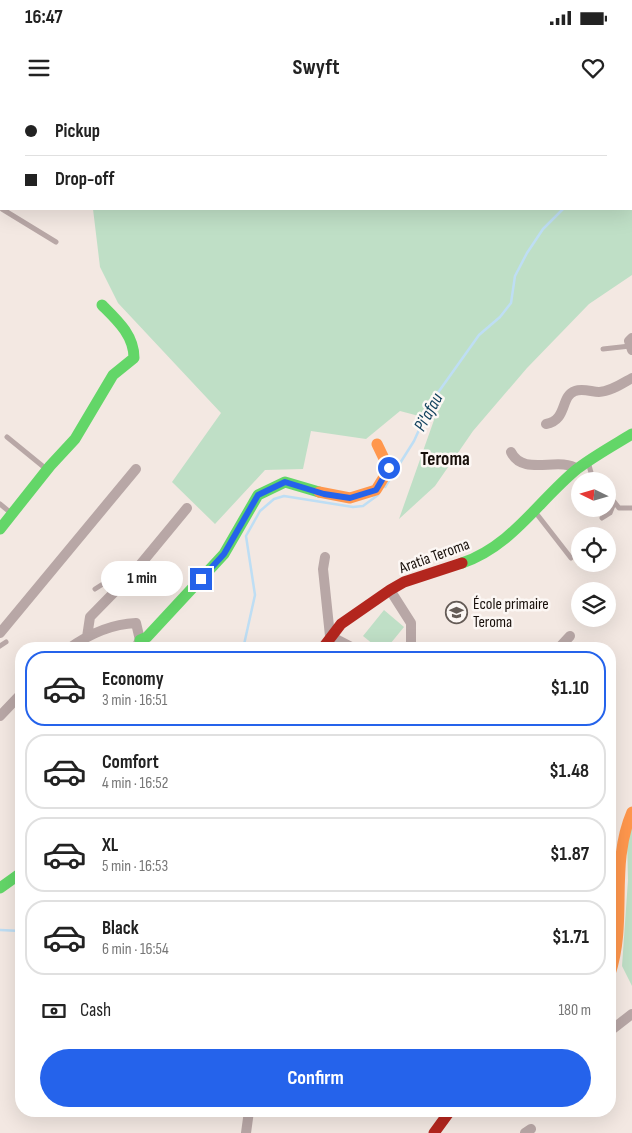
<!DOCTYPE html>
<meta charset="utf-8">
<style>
:root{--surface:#fff;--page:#f6f6f6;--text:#222;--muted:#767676;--line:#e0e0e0;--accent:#2563eb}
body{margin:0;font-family:"Sofia Sans Condensed",sans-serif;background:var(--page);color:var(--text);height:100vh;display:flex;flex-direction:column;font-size:19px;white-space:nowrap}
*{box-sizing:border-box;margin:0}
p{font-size:16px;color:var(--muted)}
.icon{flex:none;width:28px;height:28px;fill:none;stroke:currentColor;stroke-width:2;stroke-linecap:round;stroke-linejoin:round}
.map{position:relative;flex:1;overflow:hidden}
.side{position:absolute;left:15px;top:542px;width:601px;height:475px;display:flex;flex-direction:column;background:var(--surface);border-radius:20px;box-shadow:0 5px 20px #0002}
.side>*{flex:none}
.hud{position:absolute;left:0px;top:0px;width:632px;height:110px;box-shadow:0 5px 20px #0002;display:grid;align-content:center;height:110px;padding:0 25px;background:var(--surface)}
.needle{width:32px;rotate:275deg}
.controls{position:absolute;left:571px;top:372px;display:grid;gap:10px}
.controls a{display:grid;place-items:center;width:45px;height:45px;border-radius:50%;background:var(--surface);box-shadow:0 5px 20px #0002;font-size:25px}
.end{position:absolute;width:22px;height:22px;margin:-11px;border:6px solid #2563eb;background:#fff;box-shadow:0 0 0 2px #fff}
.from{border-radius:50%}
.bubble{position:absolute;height:35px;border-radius:18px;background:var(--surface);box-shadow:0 5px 20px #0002;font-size:16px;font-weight:700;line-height:35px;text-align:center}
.hud b{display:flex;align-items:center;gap:18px;height:48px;font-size:19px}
.hud b+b{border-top:1px solid var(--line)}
.hud i{width:12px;height:12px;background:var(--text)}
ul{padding:9px 0 0;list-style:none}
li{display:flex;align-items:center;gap:15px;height:75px;margin:0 10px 8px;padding:0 15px;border:2px solid var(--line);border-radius:20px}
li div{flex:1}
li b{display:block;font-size:19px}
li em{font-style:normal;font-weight:700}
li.on{border-color:var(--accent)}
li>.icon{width:45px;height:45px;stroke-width:1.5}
.pay{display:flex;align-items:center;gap:12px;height:55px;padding:0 25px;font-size:19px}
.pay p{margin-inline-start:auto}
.button{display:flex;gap:10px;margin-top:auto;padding:10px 25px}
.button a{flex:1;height:58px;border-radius:30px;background:var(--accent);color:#fff;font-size:20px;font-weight:700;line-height:58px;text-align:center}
.status{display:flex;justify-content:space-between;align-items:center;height:35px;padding:0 25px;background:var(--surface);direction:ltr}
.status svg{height:14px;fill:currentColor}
header{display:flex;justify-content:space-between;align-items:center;height:65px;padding:0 25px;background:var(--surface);font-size:22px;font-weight:700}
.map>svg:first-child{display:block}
</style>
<div class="status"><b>16:47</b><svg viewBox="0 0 49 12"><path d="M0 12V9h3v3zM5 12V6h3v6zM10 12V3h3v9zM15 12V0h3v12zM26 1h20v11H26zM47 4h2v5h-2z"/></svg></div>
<header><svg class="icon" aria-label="menu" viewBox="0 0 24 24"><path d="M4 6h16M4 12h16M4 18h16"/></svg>Swyft<svg class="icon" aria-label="heart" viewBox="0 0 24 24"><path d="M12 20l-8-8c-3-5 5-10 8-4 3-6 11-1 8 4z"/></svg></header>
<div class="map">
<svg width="632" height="1033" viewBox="0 0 632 1033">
<rect width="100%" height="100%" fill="#f3e8e2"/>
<!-- green -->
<path fill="#bfdfc6" d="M 417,0 L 632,0 L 632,175 L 589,204 L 527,268 L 473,331 L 435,386 L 399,419 L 434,320 L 400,311 L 366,339 L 311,331 L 303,369 L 265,370 L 215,424 L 172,382 L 221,313 L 118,203 L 100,167 L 93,109 L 631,109 L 631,1 Z
M 384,510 L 404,527 L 386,549 L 379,549 L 363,536 Z
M 632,726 L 632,886 L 622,866 L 628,780 L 627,737 Z"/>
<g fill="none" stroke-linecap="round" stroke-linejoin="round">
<!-- stream -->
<path stroke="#bedef4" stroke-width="2.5" d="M 631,67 L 632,67
M 385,387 L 414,341 L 432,301 L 479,235 L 500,217 L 511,203 L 515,176 L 527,153 L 543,129 L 563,109
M 243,549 L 255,495 L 246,436 L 260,411 L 274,399 L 284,396 L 353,407 L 363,406 L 378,395
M 0,830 L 21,831"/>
<!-- lane -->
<path stroke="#b8a7a6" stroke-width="5" d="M 2,109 L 56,142
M 603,249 L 630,246
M 7,337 L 45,368
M 588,362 L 592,376 L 597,381
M 608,394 L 619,408 L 632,408
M 0,404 L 11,413
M 536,413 L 571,458
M 602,418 L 610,413 L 614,403
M 95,489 L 128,468 L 135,471
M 0,546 L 6,542"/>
<!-- street -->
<path stroke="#b8a7a6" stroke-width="10" d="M 246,1 L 246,0
M 257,1 L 257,0
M 330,1 L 331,0
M 0,60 L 1,61
M 632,238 L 629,241 L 632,250
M 546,324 C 568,320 560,296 575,291 C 583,288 592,292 599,292 C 610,292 623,283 632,278
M 511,352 C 523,377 559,356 577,369
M 325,457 L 323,469 L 330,536 L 355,549
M 390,490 L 411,523 L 411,549
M 0,533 L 136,369
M 87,537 L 90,517 L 135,471 L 187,408
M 68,549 C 89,534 110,524 136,523 L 140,540 L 135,549
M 558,549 L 570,536
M 0,616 L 21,594
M 610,931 L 632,914
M 246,1033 L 249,1011
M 525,1033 L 531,1029"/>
<!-- fast -->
<path stroke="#63d668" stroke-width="11" d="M 0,429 L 50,366 L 75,339 L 113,275 L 134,258 C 134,235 117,220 102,205
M 462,463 C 512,446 538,401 577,369 C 594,356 614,345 632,334
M 140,540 L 147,537 L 224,454 L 258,395 L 285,382 L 319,392
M 0,788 L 21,773"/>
<!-- slow -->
<path stroke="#ff974d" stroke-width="11" d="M 319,392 L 350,398 L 376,390 L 389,369 L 377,344
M 610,874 C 628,820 609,766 632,712"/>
<!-- jam -->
<path stroke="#b3261e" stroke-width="11" d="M 322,549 L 341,524 L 390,490 L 404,482 L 462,463
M 434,1033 L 450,1011"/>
</g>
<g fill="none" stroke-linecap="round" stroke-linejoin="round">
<!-- route -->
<path stroke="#2563eb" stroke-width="6" d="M 201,479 L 224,454 L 258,395 L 285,382 L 324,394 L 350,398 L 376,390 L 389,368"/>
</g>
<!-- icons -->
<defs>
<symbol id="school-ring" viewBox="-11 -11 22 22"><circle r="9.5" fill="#fcf7f4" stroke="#645b56" stroke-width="1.5"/><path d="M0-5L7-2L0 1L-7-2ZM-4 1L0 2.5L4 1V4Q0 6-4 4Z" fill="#645b56"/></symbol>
</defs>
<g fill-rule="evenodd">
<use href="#school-ring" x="444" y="500" width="25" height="25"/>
</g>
<g text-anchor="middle" stroke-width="5" stroke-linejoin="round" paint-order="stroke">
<!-- street labels -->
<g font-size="16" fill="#170f0a" stroke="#fcf7f4">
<text transform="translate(434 455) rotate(-20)" y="6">Aratia Teroma</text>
</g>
<!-- poi labels -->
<g font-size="16" fill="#170f0a" stroke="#fcf7f4" text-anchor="start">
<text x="473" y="509">École primaire<tspan x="473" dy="18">Teroma</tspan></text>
</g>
<!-- water labels -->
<g font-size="18" font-style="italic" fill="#11415e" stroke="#fcf7f4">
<text transform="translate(428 312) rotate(-61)" y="6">Pi'afau</text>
</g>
<!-- quarter labels -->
<g font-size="19" font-weight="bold" fill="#170f0a" stroke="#fcf7f4">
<text x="445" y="365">Teroma</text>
</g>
</g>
</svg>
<div class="controls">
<a><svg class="needle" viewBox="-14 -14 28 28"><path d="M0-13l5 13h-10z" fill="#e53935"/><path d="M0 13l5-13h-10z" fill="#767676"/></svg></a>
<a><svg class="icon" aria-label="locate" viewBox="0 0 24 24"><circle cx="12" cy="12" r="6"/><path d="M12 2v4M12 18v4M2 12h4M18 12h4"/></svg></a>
<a><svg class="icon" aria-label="layers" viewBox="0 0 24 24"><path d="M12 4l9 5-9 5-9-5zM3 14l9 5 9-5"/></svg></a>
</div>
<i class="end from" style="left:389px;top:368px"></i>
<i class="end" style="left:201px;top:479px"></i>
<div class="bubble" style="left:101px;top:461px;width:82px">1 min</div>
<div class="hud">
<b><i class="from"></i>Pickup</b>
<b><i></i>Drop-off</b>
</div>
<section class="side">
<ul>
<li class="on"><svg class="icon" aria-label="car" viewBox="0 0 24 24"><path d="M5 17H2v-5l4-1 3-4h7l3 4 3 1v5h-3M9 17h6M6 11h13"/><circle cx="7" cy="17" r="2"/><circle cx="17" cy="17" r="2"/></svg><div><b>Economy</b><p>3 min · 16:51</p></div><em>$1.10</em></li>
<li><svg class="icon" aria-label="car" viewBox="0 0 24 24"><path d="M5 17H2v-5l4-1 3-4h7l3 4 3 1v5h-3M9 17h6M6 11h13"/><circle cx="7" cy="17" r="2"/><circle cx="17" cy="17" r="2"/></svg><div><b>Comfort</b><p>4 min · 16:52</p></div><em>$1.48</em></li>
<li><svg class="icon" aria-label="car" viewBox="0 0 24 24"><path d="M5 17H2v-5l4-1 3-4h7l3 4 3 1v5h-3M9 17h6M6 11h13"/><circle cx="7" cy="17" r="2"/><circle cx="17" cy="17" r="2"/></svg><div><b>XL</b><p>5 min · 16:53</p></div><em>$1.87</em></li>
<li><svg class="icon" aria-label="car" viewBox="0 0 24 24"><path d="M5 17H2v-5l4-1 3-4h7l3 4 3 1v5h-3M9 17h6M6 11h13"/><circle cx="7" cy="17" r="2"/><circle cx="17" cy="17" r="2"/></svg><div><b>Black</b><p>6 min · 16:54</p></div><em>$1.71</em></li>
</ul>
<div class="pay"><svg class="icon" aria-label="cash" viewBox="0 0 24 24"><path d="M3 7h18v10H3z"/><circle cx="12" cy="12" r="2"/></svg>Cash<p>180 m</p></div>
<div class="button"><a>Confirm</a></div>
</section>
</div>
